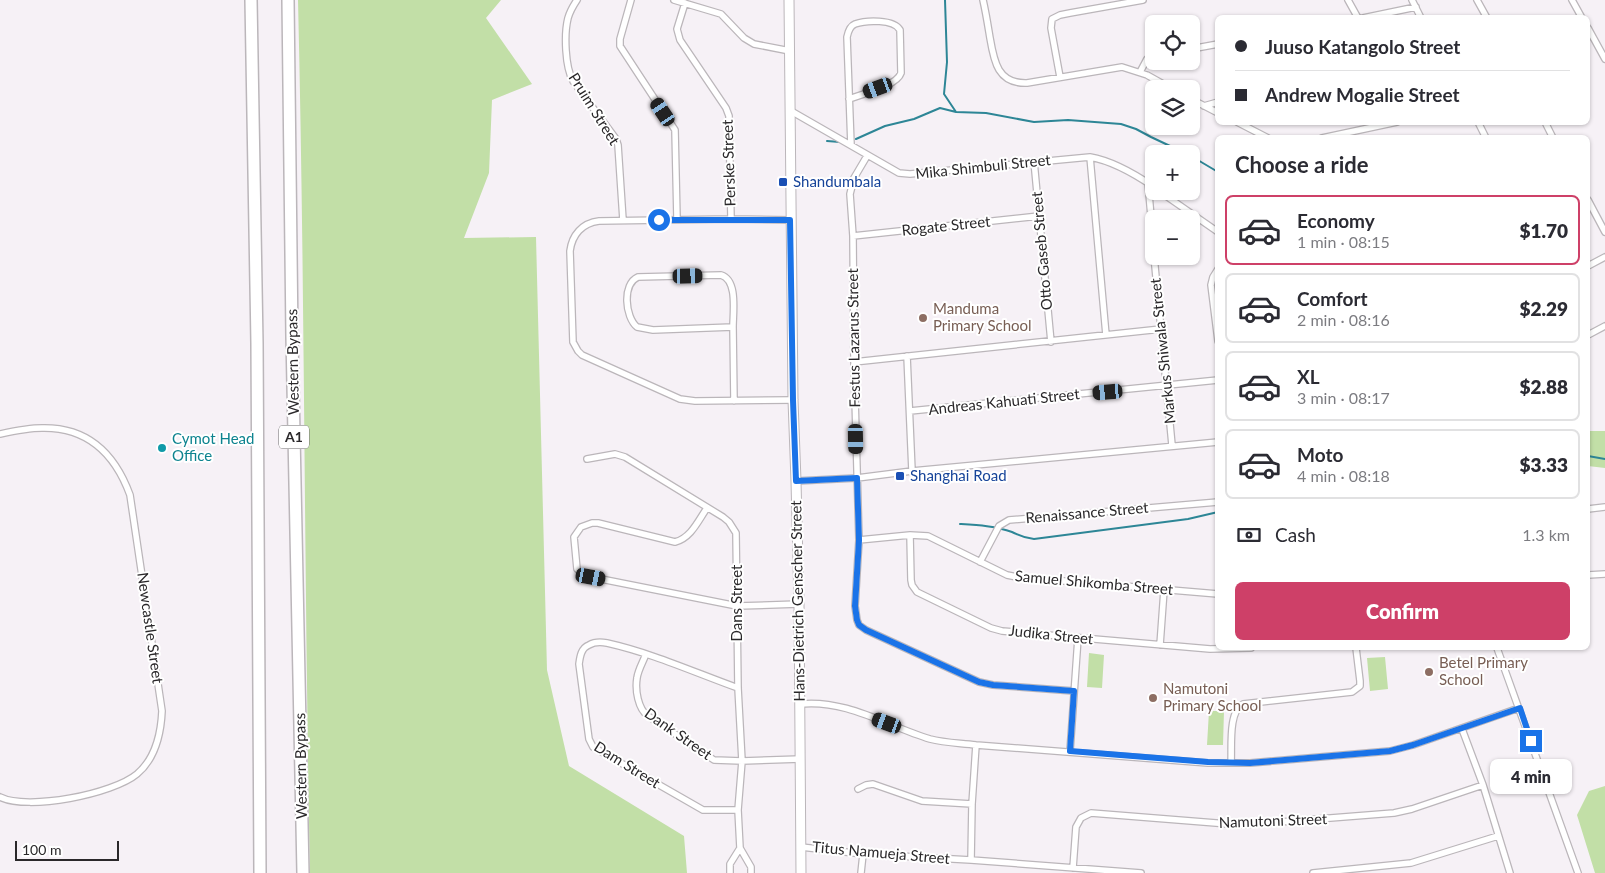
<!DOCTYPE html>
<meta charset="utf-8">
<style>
:root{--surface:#fff;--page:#f2f2f3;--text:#2b2b33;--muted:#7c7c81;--line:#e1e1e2;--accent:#ce4068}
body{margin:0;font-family:Lato,sans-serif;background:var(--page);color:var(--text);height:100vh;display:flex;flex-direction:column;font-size:19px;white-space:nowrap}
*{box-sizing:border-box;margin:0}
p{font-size:16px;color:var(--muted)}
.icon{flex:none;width:28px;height:28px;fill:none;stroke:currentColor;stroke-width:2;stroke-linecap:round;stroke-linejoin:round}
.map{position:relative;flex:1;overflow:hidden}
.drawer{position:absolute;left:1215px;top:135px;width:375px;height:515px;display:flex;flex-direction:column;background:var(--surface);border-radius:8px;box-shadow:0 1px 4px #0004}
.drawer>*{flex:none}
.banner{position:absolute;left:1215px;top:15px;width:375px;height:110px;border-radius:8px;box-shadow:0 1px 4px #0004;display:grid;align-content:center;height:110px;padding:0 20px;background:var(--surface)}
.buttons{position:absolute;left:1145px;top:15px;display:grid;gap:10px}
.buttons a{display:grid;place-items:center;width:55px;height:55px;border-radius:8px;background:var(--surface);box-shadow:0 1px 4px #0004;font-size:25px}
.scale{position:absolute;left:15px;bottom:12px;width:104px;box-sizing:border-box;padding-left:5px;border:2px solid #2a282a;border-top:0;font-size:14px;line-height:18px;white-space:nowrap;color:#2a282a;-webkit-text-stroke:4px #fff;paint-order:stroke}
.end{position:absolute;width:22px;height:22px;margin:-11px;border:6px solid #1a73e8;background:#fff;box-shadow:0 0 0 2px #fff}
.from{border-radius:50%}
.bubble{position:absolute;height:35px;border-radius:8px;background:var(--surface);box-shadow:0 1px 4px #0004;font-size:16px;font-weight:800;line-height:35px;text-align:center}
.car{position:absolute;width:15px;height:30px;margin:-15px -8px;border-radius:6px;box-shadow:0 0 4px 1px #0007;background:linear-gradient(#222 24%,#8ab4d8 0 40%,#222 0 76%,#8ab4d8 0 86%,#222 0)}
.banner b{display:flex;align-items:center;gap:18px;height:48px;font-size:19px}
.banner b+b{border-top:1px solid var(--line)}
.banner i{width:12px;height:12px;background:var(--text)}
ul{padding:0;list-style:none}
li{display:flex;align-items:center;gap:15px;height:70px;margin:0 10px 8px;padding:0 10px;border:2px solid var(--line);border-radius:8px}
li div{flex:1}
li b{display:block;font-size:19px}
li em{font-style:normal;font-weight:800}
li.selected{border-color:var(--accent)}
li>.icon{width:45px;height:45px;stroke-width:1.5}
h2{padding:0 20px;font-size:22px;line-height:60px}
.pay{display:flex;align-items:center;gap:12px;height:55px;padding:0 20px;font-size:19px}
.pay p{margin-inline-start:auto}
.button{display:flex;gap:10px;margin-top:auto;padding:10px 20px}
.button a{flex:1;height:58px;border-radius:8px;background:var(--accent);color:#fff;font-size:20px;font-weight:800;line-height:58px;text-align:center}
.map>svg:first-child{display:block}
</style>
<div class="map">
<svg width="1605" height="873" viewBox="0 0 1605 873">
<rect width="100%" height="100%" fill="#f6f1f6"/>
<!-- green -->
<path fill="#c2dfa7" d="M 298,0 L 501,0 L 486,18 L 532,84 L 492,100 L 489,173 L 464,238 L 536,237 L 547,670 L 569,766 L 684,836 L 687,873 L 310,873 C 304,582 305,291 298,0 Z
M 1588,431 L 1605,431 L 1605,468 L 1588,466 Z
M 1089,653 L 1104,655 L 1102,688 L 1087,687 Z
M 1385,657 L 1388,689 L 1370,691 L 1367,658 Z
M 1209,711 L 1224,711 L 1223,745 L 1207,745 Z
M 1605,786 L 1605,873 L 1595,873 L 1577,815 L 1589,791 Z"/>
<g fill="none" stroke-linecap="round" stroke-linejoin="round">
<!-- stream -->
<path stroke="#2d8696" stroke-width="2" d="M 945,0 L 947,62 L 944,94 L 956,112
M 856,139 L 885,126 L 914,119 L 940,108 L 956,112 L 986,113 L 1034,122 L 1068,120 L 1121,124 L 1136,129 L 1151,137 L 1187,154
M 827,141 L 840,142
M 1191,156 L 1218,172
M 1588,456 L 1605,459
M 960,524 C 977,525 996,526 1012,532 C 1021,536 1023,538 1034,539 L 1188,519 L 1218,512"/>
<defs>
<path id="street" d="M 577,0 C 573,6 570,11 568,18 C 564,34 565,67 573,81 L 616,139 L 618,145 L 623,220
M 631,0 L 620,39 L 620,46 L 675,130 L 677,219
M 674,0 L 721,14 L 744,38 L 754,44 L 790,51
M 983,0 C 986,13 988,26 990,38 C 994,62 998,84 1027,83 L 1122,67 L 1147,75 L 1172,89
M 1348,0 L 1358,18
M 1412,0 L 1421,18
M 1477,0 L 1487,18
M 1572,0 L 1582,18
M 685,3 L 677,29 L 680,40 L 726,108 L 729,116 L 731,219
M 1363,18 L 1416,7
M 1588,28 L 1605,59
M 1191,49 L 1218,44
M 1140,72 L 1147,59 L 1154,55
M 1060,77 L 1051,28 L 1052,19 L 1060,15 L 1070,13 L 1143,0
M 849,99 C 862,94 897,86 901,73 L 900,30 C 894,19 866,20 855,24 C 850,26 848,32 847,37 L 851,145
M 1191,99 L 1218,113
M 1204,106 L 1218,102
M 791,111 L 899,173 L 910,174 L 1090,157 C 1113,161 1135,174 1154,187
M 1237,122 L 1268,138
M 1478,122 L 1486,138
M 1545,122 L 1553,138
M 1322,138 L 1397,122
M 867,156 L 854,178 L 850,194 L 853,236 L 854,362 L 859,540 L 855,606 L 857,620 L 859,625 L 866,630 L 979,682 L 993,685 L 1074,691
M 1090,157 L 1106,335
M 1034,161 L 1051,342
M 1148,183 L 1154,250
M 1159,191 L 1218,232
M 1588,200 L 1605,232
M 791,220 L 731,219 L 599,221 C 582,223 572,235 570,251 L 573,342 L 578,351 L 582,355 L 680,399 L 695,401 L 793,400
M 853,236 L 1039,216
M 1154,256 L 1172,445
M 1588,266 L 1605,257
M 1218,269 L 1213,277 L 1211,285 L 1218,341
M 721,275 C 738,280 733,312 733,327 L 653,330 L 637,327 C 625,317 622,284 638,277 Z
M 733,327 L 734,401
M 1588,335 L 1605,326
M 907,356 L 912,471
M 854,362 L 1161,329
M 910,411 L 1218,380
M 0,434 C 14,431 28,428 42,428 C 88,427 115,454 130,495 L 162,711 C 161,733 156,758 137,774 C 113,794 28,811 0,797
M 587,459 L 615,454 L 625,457 L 723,517 L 729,522 L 736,533 L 738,688 L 742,761 L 738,810 L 740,848 L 751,867 L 751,873
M 796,481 L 857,478 L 912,471 L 1218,442
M 707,508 C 698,521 691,538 675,542 L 598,523 L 592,523 L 581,527 L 574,537 L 577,569 L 584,575 L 591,577 L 737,606 L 799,604
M 1588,509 L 1605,507
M 910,535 L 911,580 L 912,585 L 917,592 L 991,628 L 1002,631 L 1210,649 L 1251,648
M 859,540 L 910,535 L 928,536 L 1007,575 L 1017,577 L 1218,594
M 980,562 L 999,526 L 1009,520 L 1218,502
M 1588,575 L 1605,574
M 1160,645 L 1164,590
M 1497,648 L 1578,873
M 646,654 C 643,662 638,670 637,678 C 635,690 638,709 648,716 L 714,760 L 742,761 L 801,759
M 800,704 C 846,699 887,726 930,739 C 945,743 961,743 976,745 L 1208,763 L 1250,763 L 1390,751 L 1413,745 L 1519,708
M 1462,729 L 1483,785 L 1510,873
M 1070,751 L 1078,638
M 1231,763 C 1232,748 1228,711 1243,704 L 1352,692 L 1360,686 L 1360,681 L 1356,648
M 858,789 L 866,785 L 873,784 L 922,801 L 972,804
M 738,810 L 703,810 L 593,747 L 589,739 L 579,664 C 580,657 581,648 589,645 C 594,642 602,642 607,643 C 652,653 696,673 738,688
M 801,847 L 863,854 L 971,860 L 1141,873
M 971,860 L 972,804 L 976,745
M 1073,868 L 1076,827 L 1081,818 L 1091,813 L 1241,825 L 1394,813 L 1412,809 L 1483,785
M 730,873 L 730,864 L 740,848
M 861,873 L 863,854
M 1313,873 L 1411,863 L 1498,836"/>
<path id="secondary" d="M 789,0 L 793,400 L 796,481 L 799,604 L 801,873"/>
<path id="highway" d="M 251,0 L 257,343 L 260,873
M 288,0 L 292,337 L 303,873"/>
</defs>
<!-- street casing -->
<use href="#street" stroke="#bbb6ba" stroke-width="8"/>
<!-- secondary casing -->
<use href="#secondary" stroke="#bbb6ba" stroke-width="11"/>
<!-- highway casing -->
<use href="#highway" stroke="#bbb6ba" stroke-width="14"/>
<!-- street -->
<use href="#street" stroke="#fff" stroke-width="5.5"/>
<!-- secondary -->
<use href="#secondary" stroke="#fff" stroke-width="9"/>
<!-- highway -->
<use href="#highway" stroke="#fff" stroke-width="11"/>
</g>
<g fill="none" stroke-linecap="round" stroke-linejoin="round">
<!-- route -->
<path stroke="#1a73e8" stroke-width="6" d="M 659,220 L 790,220 L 793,400 L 796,481 L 857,478 L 859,540 L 855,606 L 857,620 L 859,625 L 866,630 L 979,682 L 993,685 L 1074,691 L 1070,751 L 1208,762 L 1250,763 L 1390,751 L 1413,745 L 1520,708 L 1531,741"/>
</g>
<!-- markers -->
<g fill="#1a4fb4" stroke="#fff" stroke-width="2">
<rect x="778" y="177" width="10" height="10" rx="2.5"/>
<rect x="895" y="471" width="10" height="10" rx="2.5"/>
</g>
<g fill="#8d6e63" stroke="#fff" stroke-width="2">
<circle cx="923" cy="318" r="5"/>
<circle cx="1429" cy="672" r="5"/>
<circle cx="1153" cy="698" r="5"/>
</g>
<circle fill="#0f9aa8" stroke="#fff" stroke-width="2" cx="162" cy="448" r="5"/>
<g text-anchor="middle" stroke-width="4" stroke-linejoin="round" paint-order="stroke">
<!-- shield labels -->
<rect fill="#fff" stroke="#6a686a" stroke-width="1" x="279" y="425.5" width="30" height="23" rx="4"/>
<g font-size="14" font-weight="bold" fill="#2a282a">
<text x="294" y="442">A1</text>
</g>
<!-- street labels -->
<g font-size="15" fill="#2a282a" stroke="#fff">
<text transform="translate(594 109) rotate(58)" y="5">Pruim Street</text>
<text transform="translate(729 163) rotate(-92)" y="5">Perske Street</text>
<text transform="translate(983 167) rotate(-6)" y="5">Mika Shimbuli Street</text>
<text transform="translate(946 226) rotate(-6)" y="5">Rogate Street</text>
<text transform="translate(1042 251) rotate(-95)" y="5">Otto Gaseb Street</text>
<text transform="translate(854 338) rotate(-91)" y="5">Festus Lazarus Street</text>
<text transform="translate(1163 351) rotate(-96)" y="5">Markus Shiwala Street</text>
<text transform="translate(293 362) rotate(-91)" y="5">Western Bypass</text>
<text transform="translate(1004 402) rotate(-6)" y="5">Andreas Kahuati Street</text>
<text transform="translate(1087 513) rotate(-5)" y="5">Renaissance Street</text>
<text transform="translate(1094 583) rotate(5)" y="5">Samuel Shikomba Street</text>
<text transform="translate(798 601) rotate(-91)" y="5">Hans-Dietrich Genscher Street</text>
<text transform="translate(737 603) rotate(-90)" y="5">Dans Street</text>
<text transform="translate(150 628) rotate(82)" y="5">Newcastle Street</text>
<text transform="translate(1051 635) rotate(6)" y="5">Judika Street</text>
<text transform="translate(678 734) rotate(35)" y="5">Dank Street</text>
<text transform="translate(627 765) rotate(32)" y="5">Dam Street</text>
<text transform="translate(301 766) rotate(-91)" y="5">Western Bypass</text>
<text transform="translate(1273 821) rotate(-2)" y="5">Namutoni Street</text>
<text transform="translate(881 853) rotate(5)" y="5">Titus Namueja Street</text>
</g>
<!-- transit labels -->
<g font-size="15" fill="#164399" stroke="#fff" text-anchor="start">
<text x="793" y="187">Shandumbala</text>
<text x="910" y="481">Shanghai Road</text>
</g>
<!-- education labels -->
<g font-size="15" fill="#785e54" stroke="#fff" text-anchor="start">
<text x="933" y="314">Manduma<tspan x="933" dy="17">Primary School</tspan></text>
<text x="1439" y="668">Betel Primary<tspan x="1439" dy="17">School</tspan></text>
<text x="1163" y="694">Namutoni<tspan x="1163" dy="17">Primary School</tspan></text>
</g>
<!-- culture labels -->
<g font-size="15" fill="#0d838f" stroke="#fff" text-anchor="start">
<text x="172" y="444">Cymot Head<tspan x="172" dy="17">Office</tspan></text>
</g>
</g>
</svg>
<div class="buttons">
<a><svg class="icon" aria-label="locate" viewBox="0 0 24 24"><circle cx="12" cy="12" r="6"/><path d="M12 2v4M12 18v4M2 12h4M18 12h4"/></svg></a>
<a><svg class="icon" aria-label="layers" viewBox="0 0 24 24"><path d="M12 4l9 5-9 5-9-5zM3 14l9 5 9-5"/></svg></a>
<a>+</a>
<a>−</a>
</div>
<div class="scale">100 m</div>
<i class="end from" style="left:659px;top:220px"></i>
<i class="end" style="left:1531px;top:741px"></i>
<div class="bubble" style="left:1490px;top:759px;width:82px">4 min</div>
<i class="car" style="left:878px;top:88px;rotate:250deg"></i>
<i class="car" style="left:663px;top:112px;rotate:326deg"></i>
<i class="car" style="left:688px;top:276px;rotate:89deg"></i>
<i class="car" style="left:1108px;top:392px;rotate:265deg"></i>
<i class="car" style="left:856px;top:439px;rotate:179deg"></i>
<i class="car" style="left:591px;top:577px;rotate:101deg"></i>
<i class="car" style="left:887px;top:723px;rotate:290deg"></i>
<div class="banner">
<b><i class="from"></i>Juuso Katangolo Street</b>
<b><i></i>Andrew Mogalie Street</b>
</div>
<section class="drawer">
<h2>Choose a ride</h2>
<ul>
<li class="selected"><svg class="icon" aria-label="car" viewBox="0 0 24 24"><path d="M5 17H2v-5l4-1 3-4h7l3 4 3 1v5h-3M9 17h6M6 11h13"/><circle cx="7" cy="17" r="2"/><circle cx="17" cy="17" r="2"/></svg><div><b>Economy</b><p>1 min · 08:15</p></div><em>$1.70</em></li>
<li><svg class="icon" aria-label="car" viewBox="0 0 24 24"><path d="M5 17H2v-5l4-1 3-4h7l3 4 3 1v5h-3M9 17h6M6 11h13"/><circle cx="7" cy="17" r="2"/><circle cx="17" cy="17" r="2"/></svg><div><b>Comfort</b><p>2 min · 08:16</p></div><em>$2.29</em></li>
<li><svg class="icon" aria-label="car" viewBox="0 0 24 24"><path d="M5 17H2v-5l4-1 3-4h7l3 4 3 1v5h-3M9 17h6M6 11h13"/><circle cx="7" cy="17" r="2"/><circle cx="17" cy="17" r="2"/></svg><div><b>XL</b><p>3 min · 08:17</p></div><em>$2.88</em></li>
<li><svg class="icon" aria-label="car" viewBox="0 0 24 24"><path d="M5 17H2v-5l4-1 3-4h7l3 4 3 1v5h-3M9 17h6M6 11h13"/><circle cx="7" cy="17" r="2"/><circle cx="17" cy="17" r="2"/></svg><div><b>Moto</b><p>4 min · 08:18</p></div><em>$3.33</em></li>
</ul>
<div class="pay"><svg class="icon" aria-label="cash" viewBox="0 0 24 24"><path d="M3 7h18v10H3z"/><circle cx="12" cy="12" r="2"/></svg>Cash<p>1.3 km</p></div>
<div class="button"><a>Confirm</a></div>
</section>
</div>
